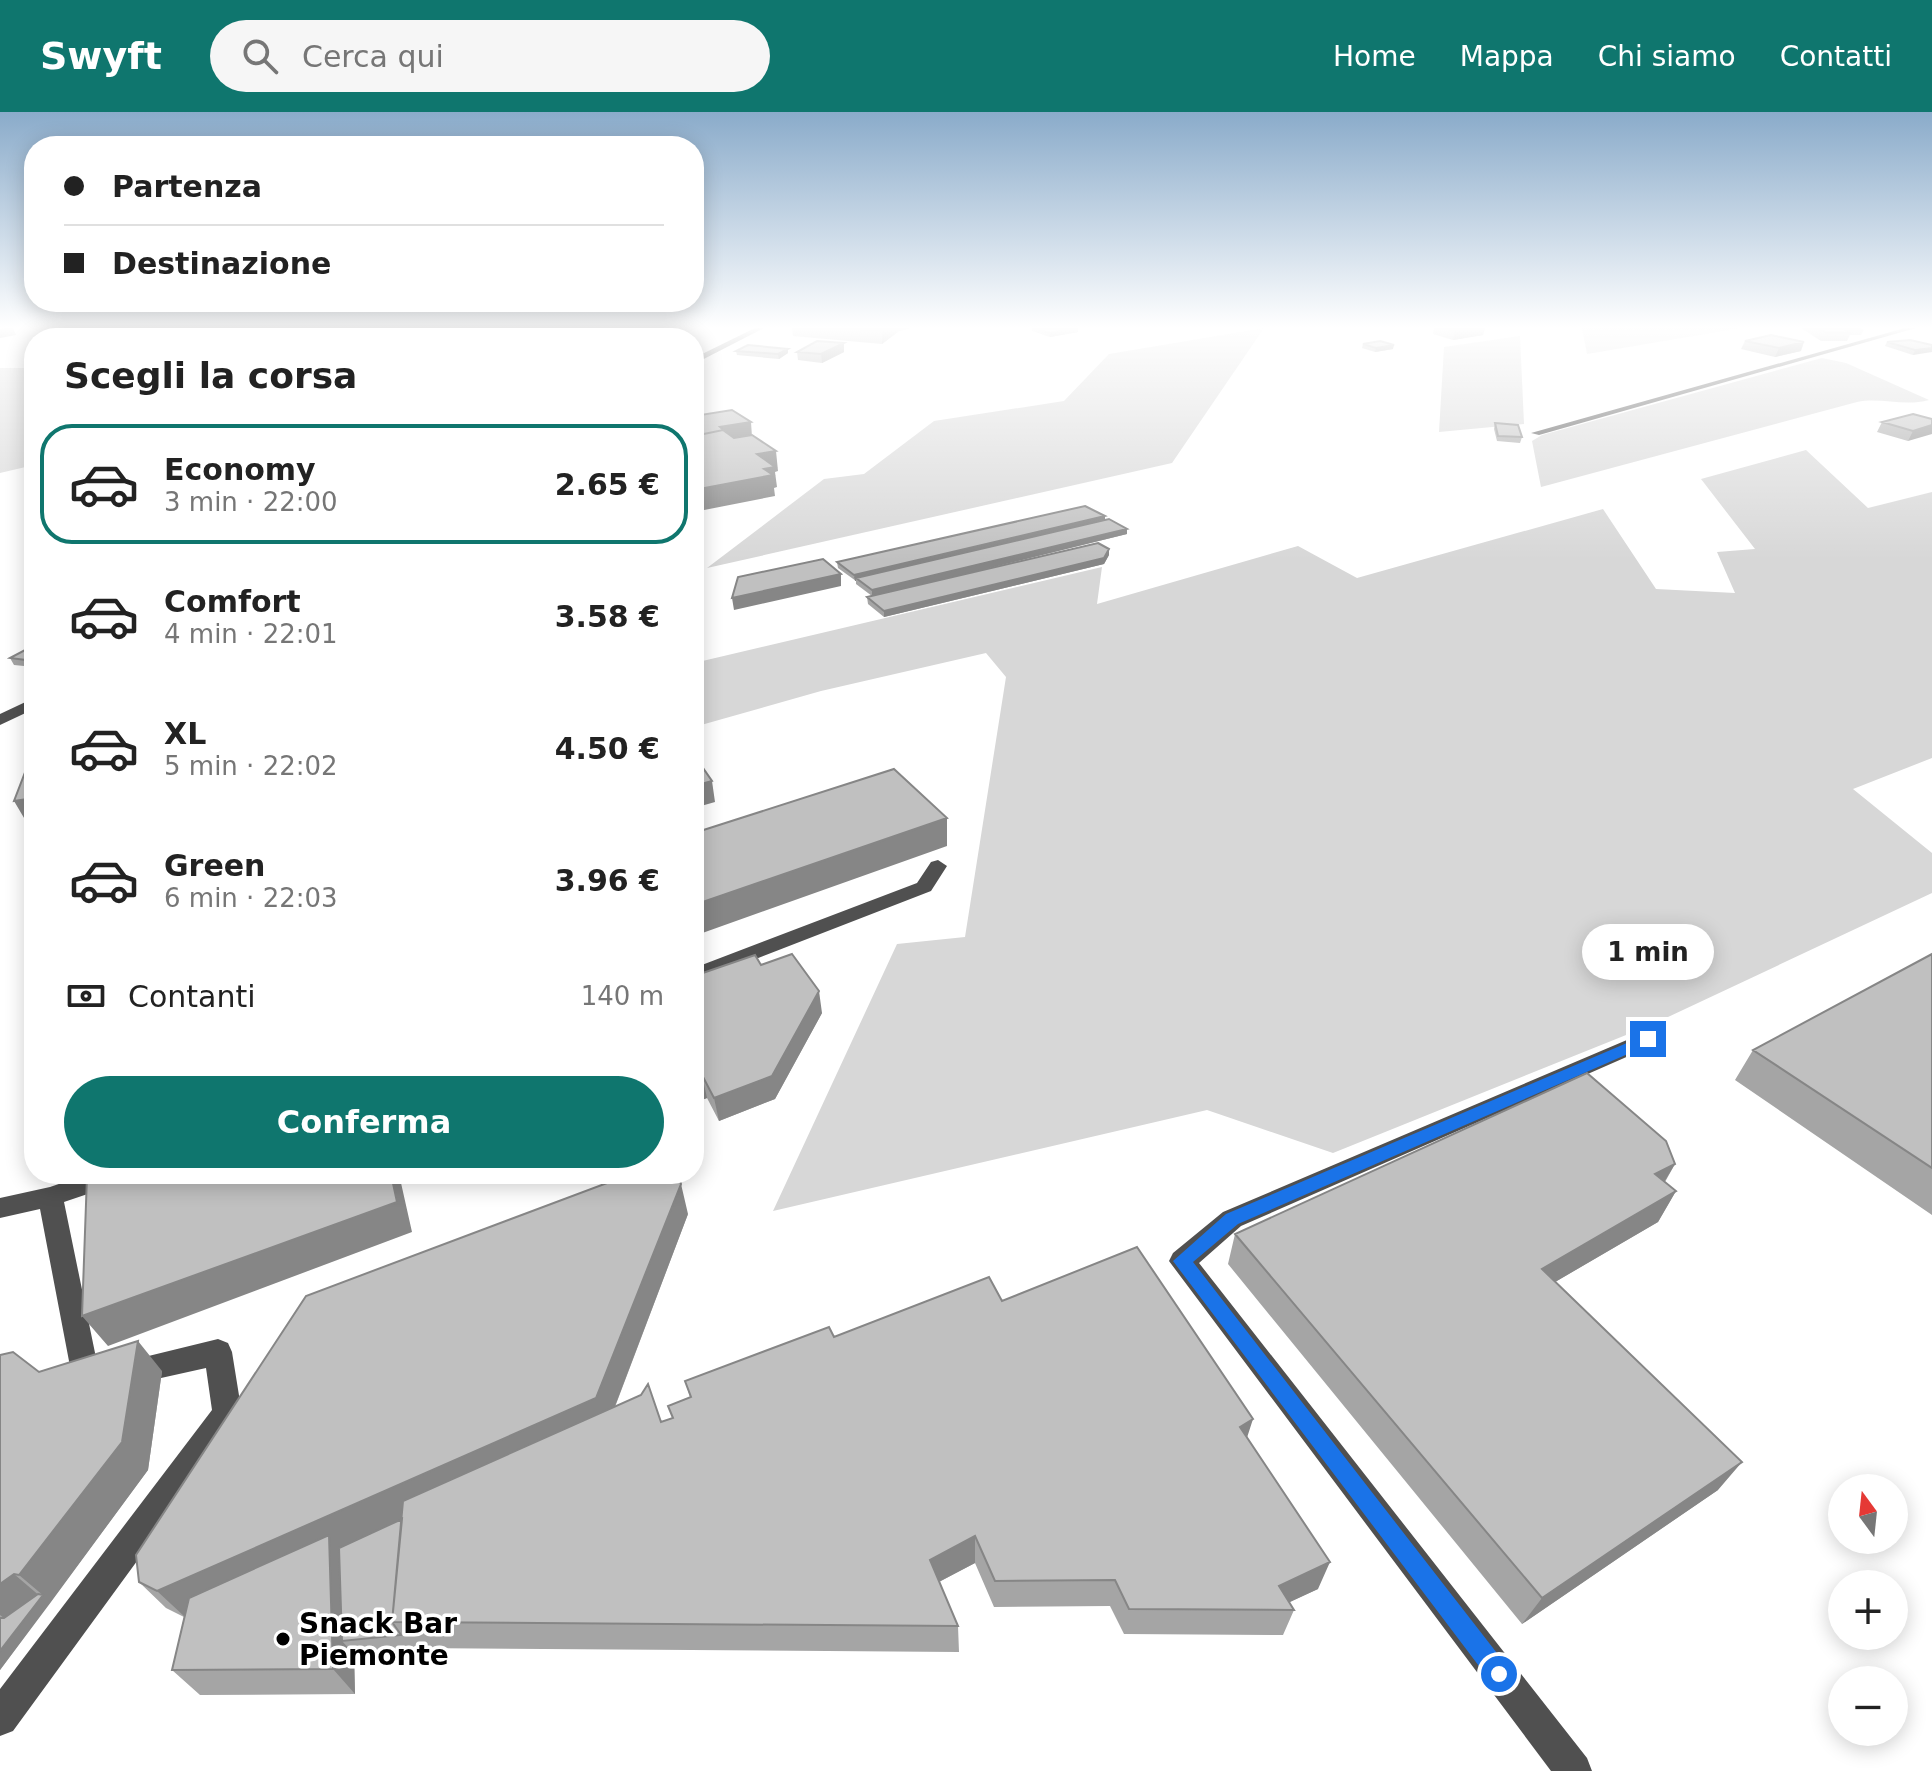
<!DOCTYPE html>
<html lang="it">
<meta charset="utf-8">
<style>
:root{--surface:#fff;--page:#f6f6f6;--text:#222;--muted:#767676;--line:#e0e0e0;--accent:#0f766e}
body{margin:0;font-family:"DejaVu Sans",sans-serif;background:var(--page);color:var(--text);height:100vh;display:flex;flex-direction:column;font-size:30px;white-space:nowrap}
*{box-sizing:border-box;margin:0}
p{font-size:26px;color:var(--muted)}
.icon{flex:none;width:44px;height:44px;fill:none;stroke:currentColor;stroke-width:2;stroke-linecap:round;stroke-linejoin:round}
.map{position:relative;flex:1;overflow:hidden}
.side{position:absolute;left:24px;top:216px;width:680px;height:856px;display:flex;flex-direction:column;background:var(--surface);border-radius:32px;box-shadow:0 4px 20px #0003}
.side>*{flex:none}
.top-card{position:absolute;left:24px;top:24px;width:680px;height:176px;border-radius:32px;box-shadow:0 4px 20px #0003;display:grid;align-content:center;height:176px;padding:0 40px;background:var(--surface)}
.needle{width:52px;rotate:345deg}
.controls{position:absolute;left:1828px;top:1362px;display:grid;gap:16px}
.controls a{display:grid;place-items:center;width:80px;height:80px;border-radius:50%;background:var(--surface);box-shadow:0 4px 20px #0003;font-size:40px}
.end{position:absolute;width:36px;height:36px;margin:-18px;border:10px solid #1a73e8;background:#fff;box-shadow:0 0 0 4px #fff}
.from{border-radius:50%}
.bubble{position:absolute;height:56px;border-radius:28px;background:var(--surface);box-shadow:0 4px 20px #0003;font-size:26px;font-weight:800;line-height:56px;text-align:center}
.top-card b{display:flex;align-items:center;gap:28px;height:76px;font-size:30px}
.top-card b+b{border-top:2px solid var(--line)}
.top-card i{width:20px;height:20px;background:var(--text)}
ul{padding:0;list-style:none}
li{display:flex;align-items:center;gap:24px;height:120px;margin:0 16px 12px;padding:0 24px;border:4px solid transparent;border-radius:32px}
li div{flex:1}
li b{display:block;font-size:30px}
li em{font-style:normal;font-weight:800}
li.current{border-color:var(--accent)}
li>.icon{width:72px;height:72px;stroke-width:1.5}
h2{padding:0 40px;font-size:36px;line-height:96px}
.pay{display:flex;align-items:center;gap:20px;height:88px;padding:0 40px;font-size:30px}
.pay p{margin-inline-start:auto}
.cta{display:flex;gap:16px;margin-top:auto;padding:16px 40px}
.cta a{flex:1;height:92px;border-radius:48px;background:var(--accent);color:#fff;font-size:32px;font-weight:800;line-height:92px;text-align:center}
header{display:flex;align-items:center;gap:48px;box-sizing:border-box;height:112px;padding:0 40px;background:var(--accent);color:#fff}
header strong{font-size:38px}
nav{display:flex;gap:44px;margin-inline-start:auto;font-size:28px}
.search{width:560px;height:72px;background:var(--page);display:flex;align-items:center;gap:20px;box-sizing:border-box;padding:0 28px;border-radius:44px;color:var(--muted);font-size:30px}
.map>svg:first-child{display:block}
</style>
<header>
<strong>Swyft</strong>
<div class="search"><svg class="icon" aria-label="search" viewBox="0 0 24 24"><circle cx="10" cy="10" r="6"/><path d="M15 15l6 6"/></svg>Cerca qui</div>
<nav><a>Home</a><a>Mappa</a><a>Chi siamo</a><a>Contatti</a></nav>
</header>
<div class="map">
<svg width="1932" height="1659" viewBox="0 0 1932 1659">
<rect width="100%" height="100%" fill="#fff"/>
<!-- green -->
<path fill="#d7d7d7" d="M 1264,216 L 1172,351 L 707,456 L 824,367 L 864,362 L 934,309 L 1064,289 L 1109,242 Z
M 1582,216 L 1741,216 L 1587,242 Z
M 1520,224 L 1524,312 L 1439,320 L 1444,235 Z
M 1822,246 L 1846,251 L 1929,288 C 1904,295 1881,285 1857,290 L 1541,375 L 1532,329 L 1542,323 Z
M 0,256 L 34,256 L 34,353 L 0,361 Z
M 1806,338 L 1868,396 L 1932,380 L 1932,646 L 1853,677 L 1932,741 L 1932,781 L 1651,913 L 1333,1041 L 1207,998 L 773,1099 L 897,832 L 965,825 L 1006,565 L 986,541 L 821,579 L 694,615 L 694,551 L 1102,455 L 1097,492 L 1298,434 L 1357,466 L 1603,397 L 1656,477 L 1735,481 L 1717,440 L 1755,437 L 1701,367 Z"/>
<g fill="none" stroke-linecap="round" stroke-linejoin="round">
<!-- minor -->
<path fill="#505050" fill-rule="evenodd" d="M 110,216 L 223,225 L 203,226 Z
M 755,216 L 764,216 L 694,252 L 694,246 Z
M 1905,216 L 1916,216 L 1539,323 L 1531,321 Z
M 526,219 L 604,224 L 608,226 L 529,223 Z
M 34,586 L 34,597 L 0,613 L 0,602 Z
M 938,748 L 947,754 L 931,779 L 694,871 L 694,856 L 917,771 L 931,750 Z
M 1648,919 L 1656,922 L 1659,927 L 1656,932 L 1241,1114 L 1199,1151 L 1587,1646 L 1592,1659 L 1551,1659 L 1169,1149 L 1173,1141 L 1223,1100 Z
M 88,1062 L 129,1062 L 126,1069 L 64,1090 L 101,1270 L 97,1279 L 87,1283 L 77,1279 L 73,1270 L 40,1097 L 0,1106 L 0,1086 L 50,1075 Z
M 218,1227 L 228,1231 L 232,1240 L 242,1302 L 237,1312 L 13,1619 L 0,1624 L 0,1577 L 212,1298 L 206,1256 L 134,1272 L 124,1268 L 120,1259 L 124,1250 Z"/>
</g>
<!-- wall -->
<path fill="#a5a5a5" d="M 157,216 L 255,216 L 233,223 Z
M 538,216 L 623,216 L 623,217 L 610,225 L 539,220 Z
M 792,216 L 910,216 L 899,219 L 882,232 L 793,224 Z
M 1032,216 L 1077,216 L 1078,220 L 1050,225 L 1032,219 Z
M 1434,216 L 1485,216 L 1483,223 L 1453,228 L 1433,222 Z
M 1801,216 L 1857,216 L 1863,219 L 1861,223 L 1850,223 L 1847,229 L 1821,229 Z
M 1745,229 L 1801,239 L 1775,245 L 1741,237 Z
M 1887,230 L 1932,233 L 1913,243 L 1885,234 Z
M 844,231 L 844,240 L 822,251 L 798,248 L 797,240 Z
M 1363,232 L 1393,237 L 1375,240 L 1362,236 Z
M 788,237 L 788,241 L 779,247 L 737,243 L 736,239 Z
M 1932,307 L 1908,329 L 1877,320 L 1882,310 Z
M 1495,311 L 1522,325 L 1520,331 L 1497,329 L 1494,317 Z
M 1105,404 L 1105,407 L 1127,422 L 898,478 L 1109,443 L 1104,452 L 884,505 L 868,492 L 867,485 L 872,484 L 856,472 L 856,469 L 838,456 L 837,450 Z
M 34,539 L 34,555 L 14,553 L 10,546 Z
M 1932,842 L 1932,1103 L 1735,968 L 1753,938 Z
M 761,853 L 822,901 L 775,987 L 719,1009 L 707,986 L 694,991 L 694,864 Z
M 1675,1052 L 1665,1070 L 1676,1079 L 1658,1110 L 1555,1170 L 1718,1378 L 1522,1512 L 1228,1152 L 1235,1122 Z
M 688,1102 L 615,1295 L 661,1310 L 672,1306 L 690,1285 L 685,1269 L 834,1225 L 1002,1189 L 1247,1326 L 1318,1477 L 1289,1490 L 1294,1498 L 1283,1523 L 1124,1522 L 1110,1494 L 994,1495 L 975,1451 L 939,1470 L 958,1514 L 959,1540 L 412,1536 L 354,1542 L 355,1582 L 200,1583 L 172,1558 L 184,1505 L 166,1496 L 139,1470 Z
M 0,1243 L 39,1260 L 162,1259 L 148,1358 L 0,1558 Z"/>
<!-- shaded-wall -->
<path fill="#868686" d="M 7,216 L 13,216 L 16,223 L 0,226 L 0,217 Z
M 230,216 L 255,216 L 233,223 Z
M 608,216 L 623,216 L 623,217 L 610,225 Z
M 886,216 L 910,216 L 899,219 L 882,232 L 882,219 Z
M 1078,216 L 1078,220 L 1050,225 L 1050,221 Z
M 1477,216 L 1485,216 L 1483,223 L 1453,228 L 1455,219 Z
M 1804,230 L 1801,239 L 1775,245 L 1779,236 Z
M 844,231 L 844,240 L 822,251 L 821,242 Z
M 1394,233 L 1393,237 L 1375,240 L 1376,236 Z
M 1932,236 L 1932,240 L 1913,243 L 1915,238 Z
M 788,237 L 788,241 L 779,247 L 778,242 Z
M 751,310 L 752,325 L 694,343 L 720,315 Z
M 1932,313 L 1932,322 L 1908,329 L 1913,319 Z
M 776,339 L 778,359 L 775,360 L 777,375 L 774,376 L 775,384 L 694,400 L 694,378 L 757,342 Z
M 1105,404 L 1105,410 L 856,466 L 856,469 L 855,469 L 854,463 Z
M 1127,417 L 1127,422 L 872,485 L 872,478 Z
M 1109,437 L 1109,443 L 1104,452 L 884,505 L 884,499 Z
M 841,462 L 841,474 L 734,498 L 732,486 Z
M 712,669 L 715,690 L 694,696 L 694,674 Z
M 34,686 L 34,709 L 27,711 L 14,689 Z
M 947,706 L 947,734 L 694,824 L 694,793 Z
M 819,879 L 822,901 L 775,987 L 719,1009 L 714,986 Z
M 702,963 L 707,986 L 694,991 L 694,966 Z
M 1675,1052 L 1657,1082 L 1655,1062 Z
M 391,1062 L 399,1062 L 412,1120 L 108,1234 L 82,1204 Z
M 569,1062 L 594,1062 L 572,1071 Z
M 681,1072 L 688,1102 L 607,1315 L 412,1403 L 342,1529 L 354,1542 L 355,1582 L 333,1557 L 185,1505 L 157,1479 Z
M 1676,1079 L 1658,1110 L 1526,1187 L 1542,1157 Z
M 138,1229 L 162,1259 L 148,1358 L 51,1490 L 19,1463 Z
M 1253,1307 L 1244,1335 L 1240,1315 Z
M 1742,1350 L 1718,1378 L 1522,1512 L 1542,1486 Z
M 975,1424 L 975,1451 L 931,1474 L 930,1448 Z
M 1330,1450 L 1318,1477 L 1273,1498 L 1279,1474 Z
M 14,1462 L 41,1485 L 43,1483 L 51,1490 L 0,1558 L 0,1539 L 13,1513 L 0,1503 L 0,1472 Z"/>
<!-- building -->
<path fill="#c0c0c0" stroke="#868686" stroke-width="2" d="M 843,216 L 886,216 L 882,219 Z
M 1035,216 L 1078,216 L 1050,221 Z
M 1442,216 L 1477,216 L 1455,219 Z
M 1817,216 L 1842,216 L 1851,221 L 1825,220 Z
M 1842,216 L 1857,216 L 1863,219 L 1847,218 Z
M 1771,223 L 1804,230 L 1779,236 L 1745,229 Z
M 1910,228 L 1932,233 L 1932,236 L 1915,238 L 1887,230 Z
M 817,229 L 844,231 L 821,242 L 797,240 Z
M 1380,229 L 1394,233 L 1376,236 L 1363,232 Z
M 748,233 L 788,237 L 778,242 L 736,239 Z
M 732,298 L 751,310 L 720,315 L 727,321 L 723,318 L 694,324 L 694,304 Z
M 1913,302 L 1932,307 L 1932,313 L 1913,319 L 1882,310 Z
M 1495,311 L 1518,313 L 1522,325 L 1498,324 Z
M 723,318 L 734,326 L 752,323 L 776,339 L 757,342 L 775,355 L 764,357 L 773,363 L 694,378 L 694,324 Z
M 1085,394 L 1105,404 L 854,463 L 837,450 Z
M 1109,407 L 1127,417 L 872,478 L 856,466 Z
M 1098,431 L 1109,437 L 1104,446 L 884,499 L 867,485 Z
M 823,447 L 841,462 L 732,486 L 738,465 Z
M 25,538 L 34,539 L 34,549 L 10,546 Z
M 34,637 L 34,686 L 14,689 Z
M 694,643 L 712,669 L 694,674 Z
M 894,657 L 947,706 L 694,793 L 694,721 Z
M 792,842 L 819,879 L 772,964 L 714,986 L 702,963 L 694,966 L 694,864 L 755,843 L 761,853 Z
M 1932,842 L 1932,1056 L 1753,938 Z
M 34,874 L 34,947 L 31,948 Z
M 1587,961 L 1666,1029 L 1675,1052 L 1655,1062 L 1676,1079 L 1542,1157 L 1742,1350 L 1542,1486 L 1235,1122 Z
M 94,1062 L 391,1062 L 397,1090 L 82,1204 L 87,1064 Z
M 631,1062 L 677,1062 L 681,1072 L 596,1286 L 157,1479 L 139,1470 L 136,1443 L 306,1184 Z
M 1137,1135 L 1253,1307 L 1240,1315 L 1330,1450 L 1279,1474 L 1294,1498 L 1129,1497 L 1115,1468 L 995,1469 L 975,1424 L 930,1448 L 958,1514 L 392,1510 L 403,1389 L 641,1283 L 648,1272 L 661,1310 L 673,1306 L 668,1294 L 691,1285 L 685,1269 L 829,1215 L 834,1225 L 989,1165 L 1002,1189 Z
M 138,1229 L 122,1330 L 19,1463 L 14,1462 L 0,1472 L 0,1243 L 13,1240 L 39,1260 Z
M 402,1407 L 392,1510 L 401,1523 L 342,1529 L 339,1436 Z
M 329,1423 L 333,1557 L 172,1558 L 189,1486 Z
M 38,1482 L 43,1483 L 0,1539 L 0,1506 L 4,1506 Z"/>
<!-- sky -->
<linearGradient id="sky" x2="0" y2="1"><stop stop-color="#8aabca"/><stop offset="0.48" stop-color="#fff"/><stop offset="1" stop-color="#fff" stop-opacity="0"/></linearGradient>
<rect width="1932" height="448" fill="url(#sky)"/>
<!-- route -->
<path fill="#1a73e8" d="M 1648,922 L 1656,927 L 1653,931 L 1238,1112 L 1193,1150 L 1507,1554 L 1511,1562 L 1507,1570 L 1499,1573 L 1491,1570 L 1173,1149 L 1226,1102 Z"/>
<!-- markers -->
<circle fill="#000" stroke="#fff" stroke-width="3" cx="283" cy="1527" r="8"/>
<g text-anchor="middle" stroke-width="7" stroke-linejoin="round" paint-order="stroke">
<!-- near-poi labels -->
<g font-size="28" font-weight="bold" fill="#000" stroke="#fff" text-anchor="start">
<text x="299" y="1521">Snack Bar<tspan x="299" dy="32">Piemonte</tspan></text>
</g>
</g>
</svg>
<div class="controls">
<a><svg class="needle" viewBox="-14 -14 28 28"><path d="M0-13l5 13h-10z" fill="#e53935"/><path d="M0 13l5-13h-10z" fill="#767676"/></svg></a>
<a>+</a>
<a>−</a>
</div>
<i class="end from" style="left:1499px;top:1562px"></i>
<i class="end" style="left:1648px;top:927px"></i>
<div class="bubble" style="left:1582px;top:812px;width:132px">1 min</div>
<div class="top-card">
<b><i class="from"></i>Partenza</b>
<b><i></i>Destinazione</b>
</div>
<section class="side">
<h2>Scegli la corsa</h2>
<ul>
<li class="current"><svg class="icon" aria-label="car" viewBox="0 0 24 24"><path d="M5 17H2v-5l4-1 3-4h7l3 4 3 1v5h-3M9 17h6M6 11h13"/><circle cx="7" cy="17" r="2"/><circle cx="17" cy="17" r="2"/></svg><div><b>Economy</b><p>3 min · 22:00</p></div><em>2.65 €</em></li>
<li><svg class="icon" aria-label="car" viewBox="0 0 24 24"><path d="M5 17H2v-5l4-1 3-4h7l3 4 3 1v5h-3M9 17h6M6 11h13"/><circle cx="7" cy="17" r="2"/><circle cx="17" cy="17" r="2"/></svg><div><b>Comfort</b><p>4 min · 22:01</p></div><em>3.58 €</em></li>
<li><svg class="icon" aria-label="car" viewBox="0 0 24 24"><path d="M5 17H2v-5l4-1 3-4h7l3 4 3 1v5h-3M9 17h6M6 11h13"/><circle cx="7" cy="17" r="2"/><circle cx="17" cy="17" r="2"/></svg><div><b>XL</b><p>5 min · 22:02</p></div><em>4.50 €</em></li>
<li><svg class="icon" aria-label="car" viewBox="0 0 24 24"><path d="M5 17H2v-5l4-1 3-4h7l3 4 3 1v5h-3M9 17h6M6 11h13"/><circle cx="7" cy="17" r="2"/><circle cx="17" cy="17" r="2"/></svg><div><b>Green</b><p>6 min · 22:03</p></div><em>3.96 €</em></li>
</ul>
<div class="pay"><svg class="icon" aria-label="cash" viewBox="0 0 24 24"><path d="M3 7h18v10H3z"/><circle cx="12" cy="12" r="2"/></svg>Contanti<p>140 m</p></div>
<div class="cta"><a>Conferma</a></div>
</section>
</div>
